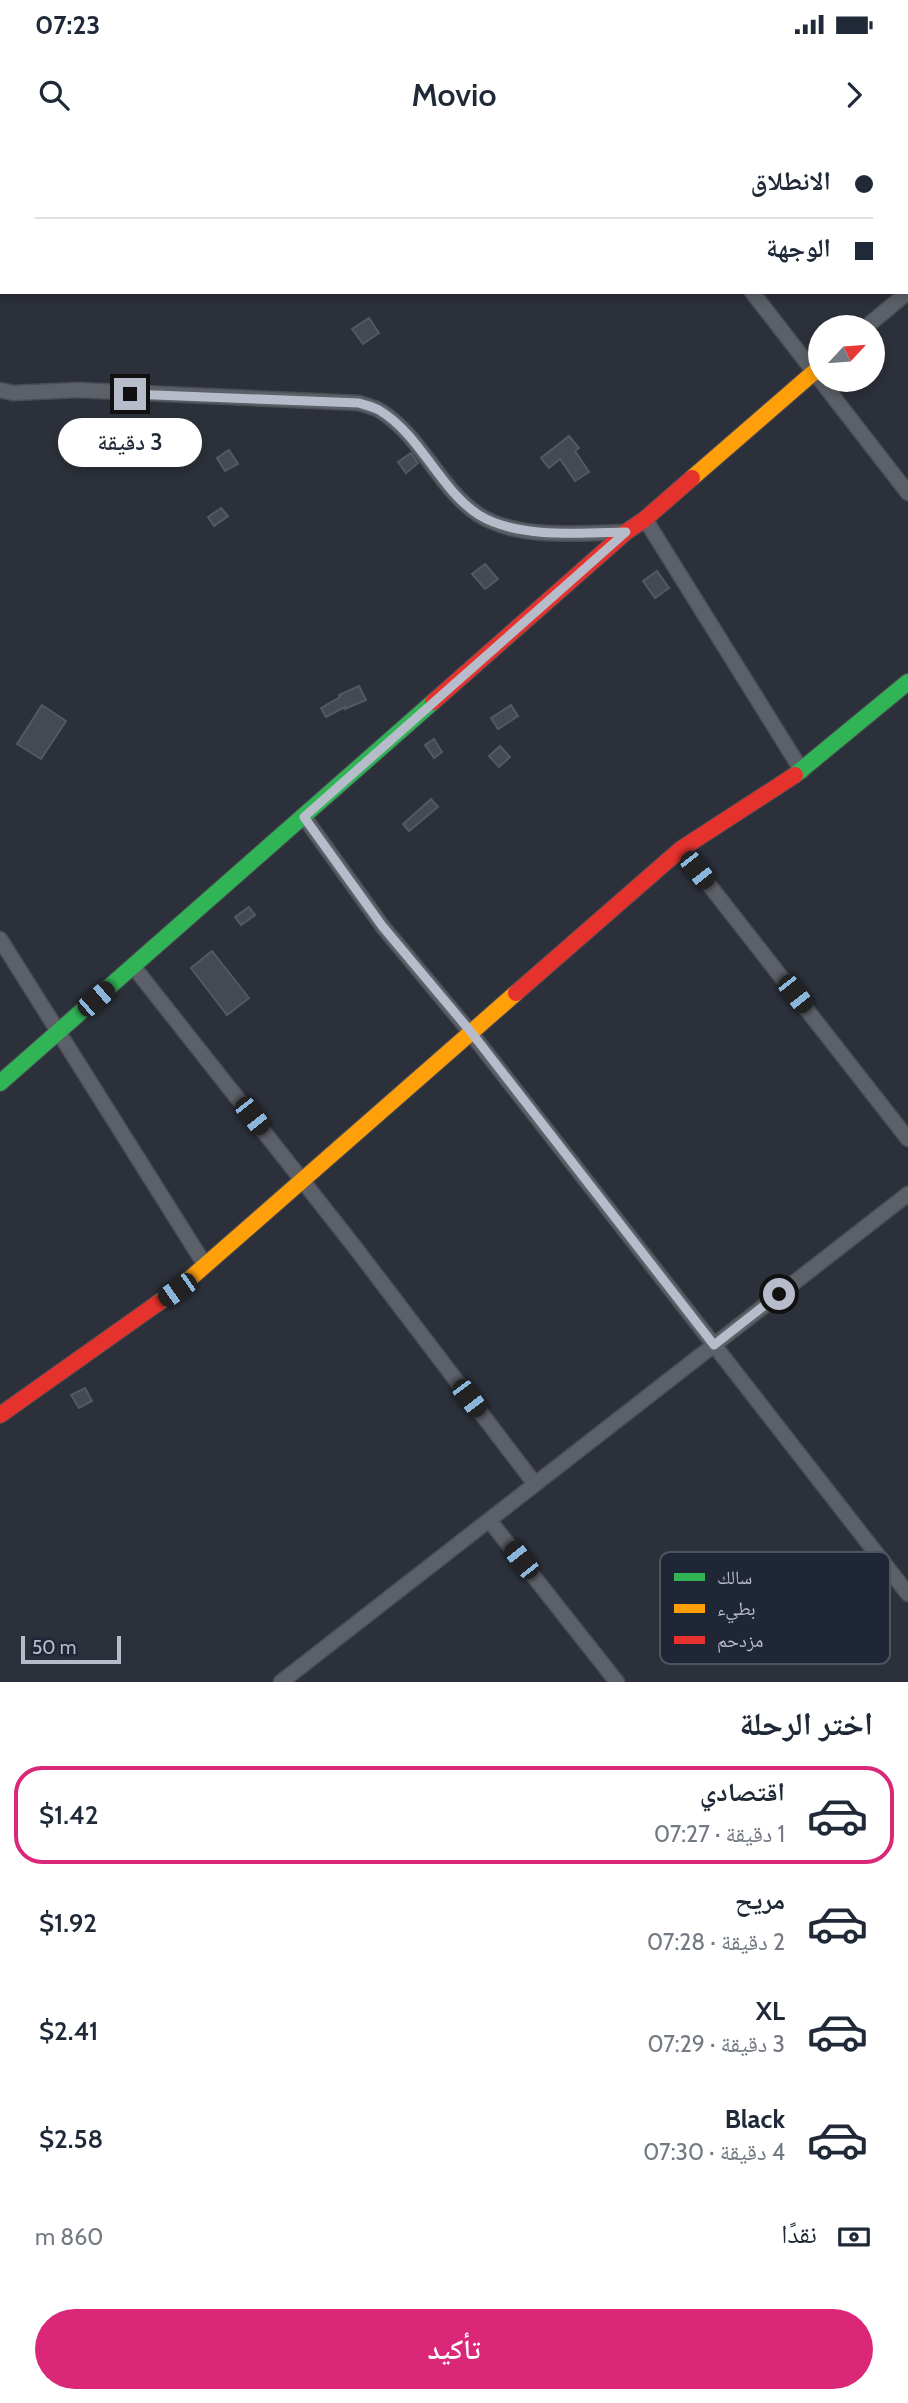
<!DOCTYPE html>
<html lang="ar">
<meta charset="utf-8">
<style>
:root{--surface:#fff;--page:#f6f6f7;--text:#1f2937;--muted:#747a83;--line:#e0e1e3;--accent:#db2777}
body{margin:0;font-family:Cabin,"Noto Naskh Arabic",sans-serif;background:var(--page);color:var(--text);direction:rtl;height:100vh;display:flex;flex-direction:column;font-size:26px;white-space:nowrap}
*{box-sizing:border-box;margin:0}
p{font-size:23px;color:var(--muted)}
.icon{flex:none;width:38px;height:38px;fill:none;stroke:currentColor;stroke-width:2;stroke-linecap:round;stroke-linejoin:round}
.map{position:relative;height:1542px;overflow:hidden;direction:ltr}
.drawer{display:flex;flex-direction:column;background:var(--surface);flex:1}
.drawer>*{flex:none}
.banner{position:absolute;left:0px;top:0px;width:908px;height:154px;box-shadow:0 4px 10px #0003;direction:rtl;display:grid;align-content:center;height:154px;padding:0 35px;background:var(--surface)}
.needle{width:46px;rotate:64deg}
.tools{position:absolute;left:808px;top:175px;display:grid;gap:14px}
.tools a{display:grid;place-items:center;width:77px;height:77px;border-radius:50%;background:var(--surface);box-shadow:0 4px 10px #0003;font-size:35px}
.scale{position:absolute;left:21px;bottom:18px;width:100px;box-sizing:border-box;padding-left:7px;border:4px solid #b7bcca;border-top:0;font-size:19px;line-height:24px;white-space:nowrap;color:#b7bcca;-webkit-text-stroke:5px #1f2635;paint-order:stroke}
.end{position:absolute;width:32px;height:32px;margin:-16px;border:9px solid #b7bcca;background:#111;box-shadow:0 0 0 4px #111}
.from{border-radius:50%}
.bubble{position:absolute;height:49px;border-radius:24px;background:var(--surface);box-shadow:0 4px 10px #0003;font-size:23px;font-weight:600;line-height:49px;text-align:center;direction:rtl}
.car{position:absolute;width:21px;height:42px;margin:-21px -10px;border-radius:9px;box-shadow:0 0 5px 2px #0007;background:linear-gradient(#222 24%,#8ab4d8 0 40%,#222 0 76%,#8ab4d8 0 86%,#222 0)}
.banner b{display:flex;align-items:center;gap:24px;height:66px;font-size:26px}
.banner b+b{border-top:2px solid var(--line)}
.banner i{width:18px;height:18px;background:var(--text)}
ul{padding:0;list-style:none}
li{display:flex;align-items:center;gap:21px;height:98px;margin:0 14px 10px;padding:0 21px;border:4px solid transparent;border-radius:28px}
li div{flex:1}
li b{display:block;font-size:26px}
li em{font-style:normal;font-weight:600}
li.active{border-color:var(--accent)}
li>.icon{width:63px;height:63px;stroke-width:1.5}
h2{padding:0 35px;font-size:32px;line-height:84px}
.pay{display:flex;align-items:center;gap:18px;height:77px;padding:0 35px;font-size:26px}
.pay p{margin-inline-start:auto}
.primary-button{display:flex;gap:14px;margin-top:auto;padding:14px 35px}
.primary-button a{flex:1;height:80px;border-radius:42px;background:var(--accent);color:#fff;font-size:28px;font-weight:600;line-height:80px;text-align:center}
.status{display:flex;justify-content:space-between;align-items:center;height:49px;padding:0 35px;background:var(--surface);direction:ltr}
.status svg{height:19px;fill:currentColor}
header{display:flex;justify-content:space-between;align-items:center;height:91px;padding:0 35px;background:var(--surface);font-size:32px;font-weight:600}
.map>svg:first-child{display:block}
</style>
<div class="status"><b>07:23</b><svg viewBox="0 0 49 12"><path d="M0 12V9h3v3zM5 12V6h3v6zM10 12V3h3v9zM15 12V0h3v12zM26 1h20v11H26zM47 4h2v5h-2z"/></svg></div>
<header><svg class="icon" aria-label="forward" viewBox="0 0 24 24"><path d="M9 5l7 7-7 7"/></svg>Movio<svg class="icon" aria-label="search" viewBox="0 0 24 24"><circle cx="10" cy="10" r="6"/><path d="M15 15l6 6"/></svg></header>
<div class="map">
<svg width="908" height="1542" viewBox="0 0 908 1542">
<rect width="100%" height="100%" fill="#2c303a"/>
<!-- building -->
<path fill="#454951" stroke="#545861" stroke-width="2" d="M 369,178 L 379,193 L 363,204 L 352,189 Z
M 128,282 L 138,293 L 126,303 L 117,291 Z
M 569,296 L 579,308 L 575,311 L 589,332 L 575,341 L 560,319 L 549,328 L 541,318 Z
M 229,310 L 238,324 L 225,331 L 217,318 Z
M 411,313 L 418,323 L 406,333 L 398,322 Z
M 221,368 L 228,376 L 214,386 L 208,377 Z
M 485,424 L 498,439 L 485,449 L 472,434 Z
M 657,431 L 669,448 L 655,458 L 643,441 Z
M 359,546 L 366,560 L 345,569 L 345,567 L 326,577 L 321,568 L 340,557 L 339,555 Z
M 42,565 L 66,581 L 41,619 L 17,604 Z
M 511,565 L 518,576 L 498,589 L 491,578 Z
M 434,599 L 442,612 L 434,618 L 425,605 Z
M 500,606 L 510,617 L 499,627 L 489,616 Z
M 431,659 L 438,667 L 409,691 L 403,684 Z
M 249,767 L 255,775 L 241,785 L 235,777 Z
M 212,811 L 249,858 L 227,875 L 191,828 Z
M 85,1248 L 92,1261 L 79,1268 L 71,1255 Z"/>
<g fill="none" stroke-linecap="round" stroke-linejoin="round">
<defs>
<path id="street" d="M 633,0 L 635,2
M 752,152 L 908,353
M 866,187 L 908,152
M 0,250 L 13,253 L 78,250 L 359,263 C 365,265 373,267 379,270 C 422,296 438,348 479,375 C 518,400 582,393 626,392
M 645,379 L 802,631
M 304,677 L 383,787 L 471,893 L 908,1454
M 681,709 L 908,999
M 0,799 L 205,1125
M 133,826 L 354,1106 L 535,1344
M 489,1380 L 617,1542
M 281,1542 L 908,1054"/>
<path id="fast" d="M 795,635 L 908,542
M 0,943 L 433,562"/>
<path id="slow" d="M 692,338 L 821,226
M 158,1163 L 177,1150 L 516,853"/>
<path id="jam" d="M 433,562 L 626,392 L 645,379 L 692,338
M 516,853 L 681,709 L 795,635
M 0,1275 L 158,1163"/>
</defs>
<!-- street casing -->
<use href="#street" stroke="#4a4d54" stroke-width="17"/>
<!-- fast casing -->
<use href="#fast" stroke="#4a4d54" stroke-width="18"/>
<!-- slow casing -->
<use href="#slow" stroke="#4a4d54" stroke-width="18"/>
<!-- jam casing -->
<use href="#jam" stroke="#4a4d54" stroke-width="18"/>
<!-- street -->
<use href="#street" stroke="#5c6068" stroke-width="14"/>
<!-- fast -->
<use href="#fast" stroke="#30b455" stroke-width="16"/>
<!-- slow -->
<use href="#slow" stroke="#ff9f0a" stroke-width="16"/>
<!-- jam -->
<use href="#jam" stroke="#e5322d" stroke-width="16"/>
</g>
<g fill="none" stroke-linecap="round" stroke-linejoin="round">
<!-- route -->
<path stroke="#b7bcca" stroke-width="9" d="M 130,254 L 359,263 C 365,265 373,267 379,270 C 422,296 438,348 479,375 C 518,399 582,393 626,392 L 304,677 L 383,787 L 471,892 L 714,1205 L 779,1154"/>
</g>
<!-- legend -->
<rect x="660" y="1412" width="230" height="112" rx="10" fill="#1f2635" stroke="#4d5362" stroke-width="2"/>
<rect x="674" y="1433" width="31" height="8" fill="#30b455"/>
<rect x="674" y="1464" width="31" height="9" fill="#ff9f0a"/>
<rect x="674" y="1496" width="31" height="8" fill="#e5322d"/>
<g font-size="19" fill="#b7bcca">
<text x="717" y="1444">سالك</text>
<text x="717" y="1475">بطيء</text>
<text x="717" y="1507">مزدحم</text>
</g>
</svg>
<div class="tools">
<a><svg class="needle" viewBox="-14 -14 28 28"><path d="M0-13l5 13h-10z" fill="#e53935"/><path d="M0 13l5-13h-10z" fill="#747a83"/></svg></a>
</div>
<div class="scale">50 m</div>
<i class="end from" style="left:779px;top:1154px"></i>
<i class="end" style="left:130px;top:254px"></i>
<div class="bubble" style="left:58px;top:278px;width:144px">3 دقيقة</div>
<i class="car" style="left:697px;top:730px;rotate:142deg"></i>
<i class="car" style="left:795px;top:854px;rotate:142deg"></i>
<i class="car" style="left:96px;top:859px;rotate:49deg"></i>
<i class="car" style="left:252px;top:976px;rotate:142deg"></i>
<i class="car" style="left:177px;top:1150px;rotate:235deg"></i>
<i class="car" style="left:469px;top:1258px;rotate:143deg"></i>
<i class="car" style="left:521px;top:1420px;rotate:322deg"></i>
<div class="banner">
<b><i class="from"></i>الانطلاق</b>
<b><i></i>الوجهة</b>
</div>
</div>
<section class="drawer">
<h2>اختر الرحلة</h2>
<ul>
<li class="active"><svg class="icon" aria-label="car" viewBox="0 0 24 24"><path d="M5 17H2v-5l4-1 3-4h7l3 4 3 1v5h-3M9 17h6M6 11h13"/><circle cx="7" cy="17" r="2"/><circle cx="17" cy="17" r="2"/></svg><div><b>اقتصادي</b><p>1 دقيقة · 07:27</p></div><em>$1.42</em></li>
<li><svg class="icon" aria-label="car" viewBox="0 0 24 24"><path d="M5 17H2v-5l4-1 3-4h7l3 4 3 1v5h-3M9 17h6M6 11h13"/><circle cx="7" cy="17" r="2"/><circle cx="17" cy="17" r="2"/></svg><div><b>مريح</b><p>2 دقيقة · 07:28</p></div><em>$1.92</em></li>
<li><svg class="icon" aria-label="car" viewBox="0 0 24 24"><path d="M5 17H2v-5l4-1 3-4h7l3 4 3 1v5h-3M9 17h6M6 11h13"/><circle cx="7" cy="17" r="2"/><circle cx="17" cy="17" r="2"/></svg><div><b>XL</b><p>3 دقيقة · 07:29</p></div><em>$2.41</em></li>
<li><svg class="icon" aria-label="car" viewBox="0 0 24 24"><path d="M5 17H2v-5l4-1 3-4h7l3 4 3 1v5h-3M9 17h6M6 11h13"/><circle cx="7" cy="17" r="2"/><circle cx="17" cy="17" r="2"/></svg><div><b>Black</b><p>4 دقيقة · 07:30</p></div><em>$2.58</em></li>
</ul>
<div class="pay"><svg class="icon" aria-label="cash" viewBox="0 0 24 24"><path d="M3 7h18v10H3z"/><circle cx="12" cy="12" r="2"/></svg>نقدًا<p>860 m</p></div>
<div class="primary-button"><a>تأكيد</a></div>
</section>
